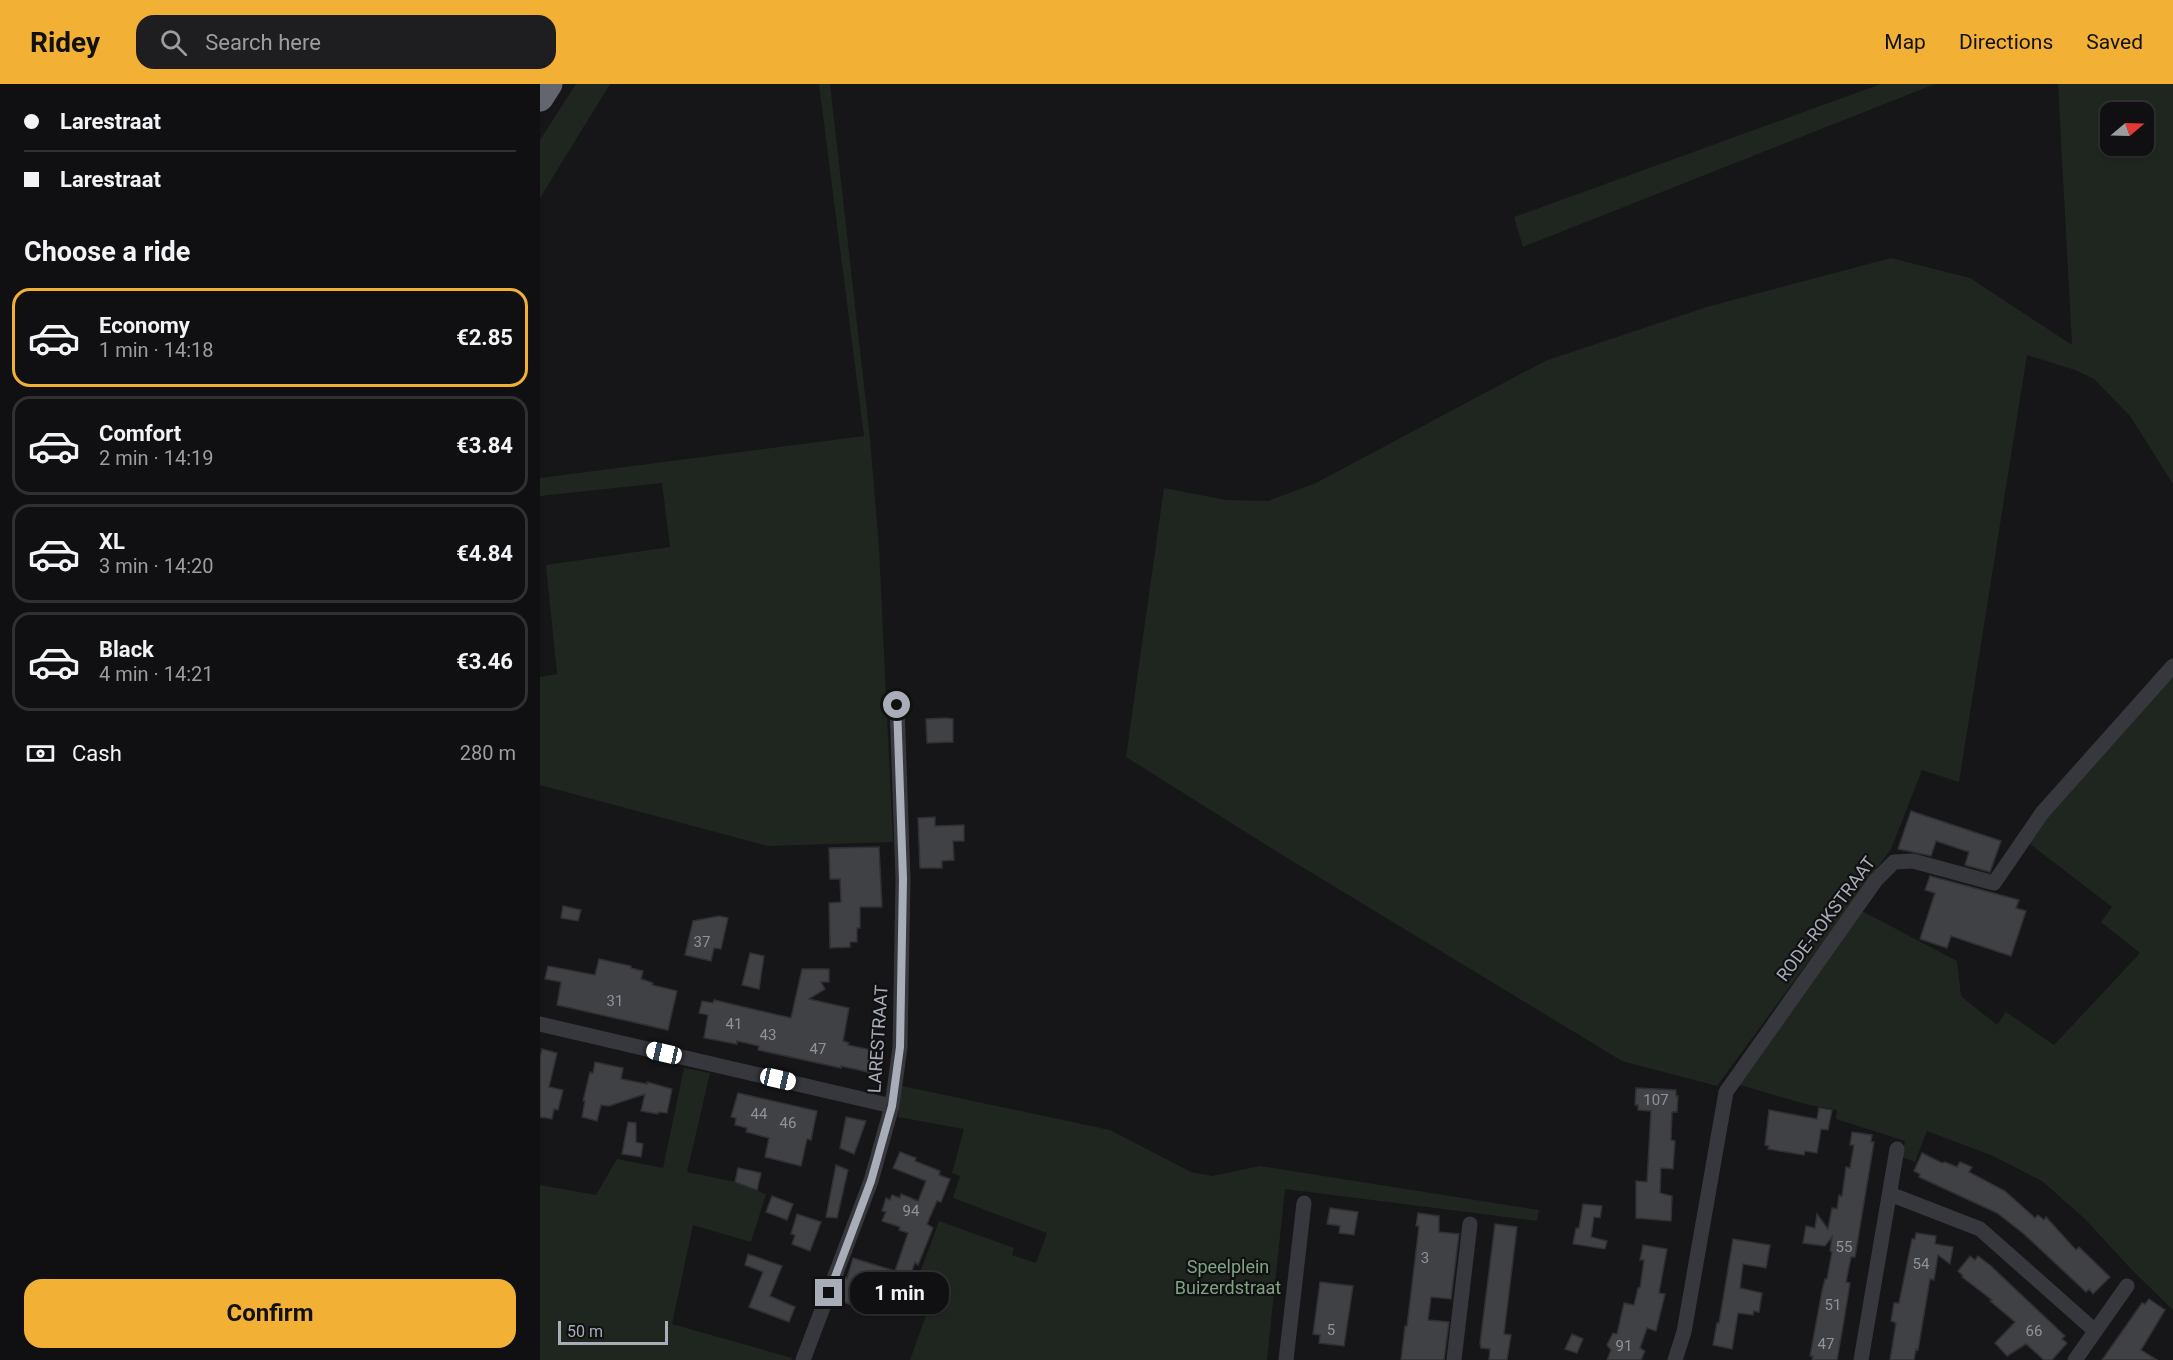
<!DOCTYPE html>
<meta charset="utf-8">
<style>
:root{--surface:#101012;--page:#1e1e20;--text:#f1f3f6;--muted:#9c9d9f;--line:#303032;--accent:#f2b134}
body{margin:0;font-family:Roboto,sans-serif;background:var(--page);color:var(--text);height:100vh;display:flex;flex-direction:column;font-size:22px;white-space:nowrap}
*{box-sizing:border-box;margin:0}
p{font-size:20px;color:var(--muted)}
.icon{flex:none;width:33px;height:33px;fill:none;stroke:currentColor;stroke-width:2;stroke-linecap:round;stroke-linejoin:round}
.map{position:relative;flex:1;overflow:hidden}
.details{display:flex;flex-direction:column;background:var(--surface);width:540px}
.details>*{flex:none}
.hud{display:grid;align-content:center;height:132px;padding:0 24px;background:var(--surface)}
.needle{width:39px;rotate:71deg}
.controls{position:absolute;left:1560px;top:18px;display:grid;gap:12px}
.controls a{display:grid;place-items:center;width:54px;height:54px;border-radius:12px;background:var(--surface);box-shadow:0 2px 4px #0004,0 0 0 2px var(--line);font-size:30px}
.scale{position:absolute;left:18px;bottom:15px;width:110px;box-sizing:border-box;padding-left:6px;border:3px solid #a8adb8;border-top:0;font-size:16px;line-height:21px;white-space:nowrap;color:#a8adb8;-webkit-text-stroke:4px #111113;paint-order:stroke}
.end{position:absolute;width:27px;height:27px;margin:-14px;border:8px solid #a8adb8;background:#111;box-shadow:0 0 0 3px #111}
.from{border-radius:50%}
.bubble{position:absolute;height:42px;border-radius:18px;background:var(--surface);box-shadow:0 2px 4px #0004,0 0 0 2px var(--line);font-size:20px;font-weight:700;line-height:42px;text-align:center}
.car{position:absolute;width:18px;height:36px;margin:-18px -9px;border-radius:8px;box-shadow:0 0 4px 2px #0007;background:linear-gradient(#fff 24%,#345 0 40%,#fff 0 76%,#345 0 86%,#fff 0)}
.hud b{display:flex;align-items:center;gap:21px;height:57px;font-size:22px}
.hud b+b{border-top:2px solid var(--line)}
.hud i{width:15px;height:15px;background:var(--text)}
ul{padding:0;list-style:none}
li{display:flex;align-items:center;gap:18px;height:99px;margin:0 12px 9px;padding:0 12px;border:3px solid var(--line);border-radius:18px}
li div{flex:1}
li b{display:block;font-size:22px}
li em{font-style:normal;font-weight:700}
li.on{border-color:var(--accent)}
li>.icon{width:54px;height:54px;stroke-width:1.5}
h2{padding:0 24px;font-size:27px;line-height:72px}
.pay{display:flex;align-items:center;gap:15px;height:66px;padding:0 24px;font-size:22px}
.pay p{margin-inline-start:auto}
.cta{display:flex;gap:12px;margin-top:auto;padding:12px 24px}
.cta a{flex:1;height:69px;border-radius:18px;background:var(--accent);color:#111;font-size:24px;font-weight:700;line-height:69px;text-align:center}
header{display:flex;align-items:center;gap:36px;box-sizing:border-box;height:84px;padding:0 30px;background:var(--accent);color:#111}
header strong{font-size:28px}
nav{display:flex;gap:33px;margin-inline-start:auto;font-size:21px}
.search{width:420px;height:54px;background:var(--page);display:flex;align-items:center;gap:15px;box-sizing:border-box;padding:0 21px;border-radius:18px;color:var(--muted);font-size:22px}
main{display:flex;flex:1;min-height:0}
.map>svg:first-child{display:block}
</style>
<header>
<strong>Ridey</strong>
<div class="search"><svg class="icon" aria-label="search" viewBox="0 0 24 24"><circle cx="10" cy="10" r="6"/><path d="M15 15l6 6"/></svg>Search here</div>
<nav><a>Map</a><a>Directions</a><a>Saved</a></nav>
</header>
<main>
<section class="details">
<div class="hud">
<b><i class="from"></i>Larestraat</b>
<b><i></i>Larestraat</b>
</div>
<h2>Choose a ride</h2>
<ul>
<li class="on"><svg class="icon" aria-label="car" viewBox="0 0 24 24"><path d="M5 17H2v-5l4-1 3-4h7l3 4 3 1v5h-3M9 17h6M6 11h13"/><circle cx="7" cy="17" r="2"/><circle cx="17" cy="17" r="2"/></svg><div><b>Economy</b><p>1 min · 14:18</p></div><em>€2.85</em></li>
<li><svg class="icon" aria-label="car" viewBox="0 0 24 24"><path d="M5 17H2v-5l4-1 3-4h7l3 4 3 1v5h-3M9 17h6M6 11h13"/><circle cx="7" cy="17" r="2"/><circle cx="17" cy="17" r="2"/></svg><div><b>Comfort</b><p>2 min · 14:19</p></div><em>€3.84</em></li>
<li><svg class="icon" aria-label="car" viewBox="0 0 24 24"><path d="M5 17H2v-5l4-1 3-4h7l3 4 3 1v5h-3M9 17h6M6 11h13"/><circle cx="7" cy="17" r="2"/><circle cx="17" cy="17" r="2"/></svg><div><b>XL</b><p>3 min · 14:20</p></div><em>€4.84</em></li>
<li><svg class="icon" aria-label="car" viewBox="0 0 24 24"><path d="M5 17H2v-5l4-1 3-4h7l3 4 3 1v5h-3M9 17h6M6 11h13"/><circle cx="7" cy="17" r="2"/><circle cx="17" cy="17" r="2"/></svg><div><b>Black</b><p>4 min · 14:21</p></div><em>€3.46</em></li>
</ul>
<div class="pay"><svg class="icon" aria-label="cash" viewBox="0 0 24 24"><path d="M3 7h18v10H3z"/><circle cx="12" cy="12" r="2"/></svg>Cash<p>280 m</p></div>
<div class="cta"><a>Confirm</a></div>
</section>
<div class="map">
<svg width="1633" height="1276" viewBox="0 0 1633 1276">
<rect width="100%" height="100%" fill="#161618"/>
<!-- green -->
<path fill="#1e261f" fill-rule="evenodd" d="M 36,0 L 70,0 L 0,114 L 0,56 Z
M 279,0 L 290,0 L 330,355 L 339,463 L 353,758 L 228,762 L 0,701 L 0,593 L 17,590 L 6,481 L 130,463 L 122,399 L 0,412 L 0,394 L 324,352 Z
M 1341,0 L 1395,0 L 983,163 L 974,133 Z
M 1518,0 L 1633,0 L 1633,400 L 1590,332 L 1554,295 L 1535,286 L 1487,271 L 1419,698 L 1382,686 L 1351,765 L 1177,1002 L 1082,977 L 744,772 L 586,673 L 624,404 L 686,416 L 728,417 L 776,399 L 1005,277 L 1170,222 L 1351,174 L 1430,194 L 1532,261 ZM 1570,28 L 1604,28 L 1604,62 L 1570,62 Z
M 1633,591 L 1633,1226 L 1592,1186 L 1545,1135 L 1502,1097 L 1451,1071 L 1387,1047 L 1375,1078 L 1361,1073 L 1365,1057 L 1296,1035 L 1297,1026 L 1265,1020 L 1200,1001 L 1320,826 L 1417,877 L 1421,912 L 1457,941 L 1466,928 L 1514,961 L 1600,869 L 1561,838 L 1572,823 L 1490,760 L 1502,738 Z
M 144,984 L 170,989 L 147,1088 L 195,1098 L 226,1110 L 211,1158 L 153,1141 L 132,1240 L 252,1274 L 251,1276 L 0,1276 L 0,1101 L 56,1111 L 77,1075 L 123,1084 Z
M 362,1002 L 570,1046 L 651,1088 L 672,1092 L 720,1082 L 999,1126 L 997,1137 L 745,1105 L 727,1276 L 370,1276 L 388,1226 L 369,1219 L 399,1137 L 474,1164 L 472,1171 L 496,1179 L 507,1149 L 413,1114 L 420,1092 L 412,1089 L 424,1045 L 358,1033 Z"/>
<!-- building -->
<path fill="#404145" stroke="#303034" stroke-width="1.5" d="M 406,634 L 413,635 L 413,658 L 387,659 L 386,635 Z
M 1371,727 L 1461,757 L 1450,788 L 1425,781 L 1429,768 L 1396,757 L 1391,772 L 1358,765 Z
M 395,733 L 395,742 L 424,741 L 424,757 L 413,757 L 414,776 L 402,777 L 402,784 L 380,784 L 378,734 Z
M 339,763 L 342,823 L 320,823 L 320,844 L 317,844 L 317,858 L 310,858 L 310,863 L 290,864 L 289,819 L 301,818 L 300,795 L 290,795 L 289,764 Z
M 1390,792 L 1479,816 L 1476,824 L 1486,827 L 1471,872 L 1411,852 L 1407,864 L 1380,855 L 1395,809 L 1385,806 Z
M 23,822 L 41,826 L 38,837 L 21,834 Z
M 179,832 L 188,834 L 181,865 L 174,864 L 171,877 L 145,871 L 153,837 Z
M 210,869 L 224,872 L 219,905 L 202,901 Z
M 59,875 L 91,882 L 91,884 L 103,887 L 101,895 L 113,899 L 112,901 L 137,907 L 128,946 L 17,921 L 21,898 L 5,895 L 8,882 L 55,891 Z
M 262,885 L 289,885 L 289,898 L 281,898 L 285,905 L 269,915 L 309,924 L 303,957 L 309,959 L 308,961 L 336,967 L 332,989 L 301,982 L 301,984 L 218,966 L 219,962 L 197,957 L 197,960 L 164,954 L 168,931 L 159,929 L 162,917 L 173,919 L 174,916 L 251,934 Z
M 2,965 L 17,969 L 9,1003 L 23,1006 L 18,1026 L 14,1025 L 12,1035 L 0,1033 L 0,974 Z
M 55,978 L 83,984 L 81,995 L 107,1000 L 107,998 L 132,1005 L 127,1029 L 118,1028 L 118,1030 L 101,1027 L 105,1010 L 69,1022 L 61,1021 L 57,1037 L 42,1033 L 45,1017 L 43,1017 L 50,988 L 53,989 Z
M 1096,1004 L 1136,1006 L 1136,1012 L 1138,1012 L 1137,1028 L 1132,1028 L 1131,1056 L 1135,1057 L 1133,1085 L 1121,1084 L 1120,1109 L 1132,1112 L 1131,1137 L 1096,1134 L 1096,1097 L 1107,1098 L 1111,1027 L 1098,1026 L 1098,1021 L 1095,1021 Z
M 198,1009 L 277,1027 L 271,1056 L 267,1055 L 261,1082 L 225,1073 L 229,1054 L 206,1048 L 207,1044 L 195,1041 L 196,1034 L 191,1033 Z
M 1279,1024 L 1292,1026 L 1288,1046 L 1281,1045 L 1277,1069 L 1265,1067 L 1264,1071 L 1228,1065 L 1229,1062 L 1225,1061 L 1229,1026 L 1277,1035 Z
M 306,1033 L 326,1037 L 314,1070 L 300,1064 Z
M 88,1038 L 96,1039 L 96,1058 L 103,1060 L 101,1073 L 82,1070 Z
M 1312,1048 L 1332,1051 L 1331,1058 L 1334,1058 L 1315,1173 L 1311,1173 L 1306,1198 L 1310,1199 L 1303,1242 L 1297,1276 L 1272,1276 L 1273,1272 L 1270,1272 L 1282,1207 L 1285,1195 L 1287,1195 L 1292,1168 L 1290,1167 L 1292,1153 L 1285,1162 L 1263,1159 L 1266,1142 L 1275,1144 L 1277,1130 L 1288,1145 L 1292,1124 L 1297,1125 L 1299,1111 L 1302,1112 L 1306,1083 L 1310,1084 L 1314,1061 L 1310,1061 Z
M 360,1068 L 376,1074 L 375,1077 L 400,1087 L 399,1091 L 410,1095 L 401,1118 L 397,1117 L 387,1140 L 393,1144 L 378,1181 L 375,1178 L 363,1213 L 318,1198 L 309,1220 L 296,1215 L 305,1193 L 307,1194 L 313,1174 L 355,1187 L 368,1149 L 359,1146 L 360,1143 L 342,1137 L 346,1128 L 342,1127 L 346,1114 L 350,1116 L 352,1111 L 360,1114 L 361,1110 L 378,1117 L 386,1097 L 353,1084 Z
M 1382,1069 L 1402,1079 L 1405,1078 L 1417,1083 L 1420,1078 L 1432,1083 L 1429,1088 L 1465,1107 L 1495,1134 L 1498,1131 L 1504,1136 L 1506,1133 L 1536,1166 L 1539,1163 L 1570,1193 L 1553,1210 L 1549,1205 L 1546,1208 L 1484,1150 L 1457,1129 L 1379,1093 L 1380,1090 L 1374,1087 Z
M 296,1081 L 308,1086 L 297,1134 L 286,1133 Z
M 198,1084 L 221,1089 L 217,1106 L 195,1098 Z
M 232,1112 L 253,1120 L 247,1136 L 226,1128 Z
M 1043,1120 L 1062,1122 L 1060,1134 L 1054,1133 L 1051,1153 L 1067,1157 L 1065,1165 L 1033,1160 L 1036,1144 L 1039,1144 Z
M 790,1124 L 818,1128 L 814,1151 L 799,1149 L 800,1142 L 787,1140 Z
M 878,1129 L 899,1132 L 899,1148 L 919,1150 L 911,1215 L 891,1213 L 888,1236 L 909,1238 L 904,1276 L 861,1276 L 865,1242 L 867,1242 L 879,1142 L 876,1142 Z
M 257,1130 L 281,1138 L 270,1167 L 252,1160 L 255,1151 L 251,1150 Z
M 955,1140 L 977,1143 L 964,1250 L 971,1251 L 967,1276 L 949,1276 L 950,1265 L 941,1264 L 940,1259 Z
M 1376,1149 L 1396,1152 L 1395,1160 L 1413,1163 L 1410,1180 L 1398,1171 L 1394,1196 L 1390,1195 L 1378,1266 L 1376,1265 L 1374,1276 L 1350,1276 L 1356,1239 L 1351,1237 L 1354,1219 L 1359,1219 L 1372,1155 L 1375,1155 Z
M 1193,1155 L 1230,1161 L 1226,1184 L 1203,1180 L 1200,1204 L 1222,1209 L 1219,1228 L 1214,1227 L 1213,1231 L 1198,1229 L 1192,1265 L 1173,1261 L 1177,1239 L 1179,1239 Z
M 1103,1161 L 1127,1165 L 1119,1209 L 1125,1210 L 1116,1247 L 1107,1244 L 1100,1264 L 1105,1267 L 1101,1276 L 1067,1276 L 1071,1266 L 1067,1261 L 1073,1249 L 1077,1250 L 1084,1219 L 1094,1221 L 1098,1204 L 1100,1204 L 1104,1176 L 1100,1176 Z
M 208,1170 L 242,1182 L 230,1212 L 255,1223 L 249,1238 L 209,1223 L 223,1188 L 205,1181 Z
M 1430,1172 L 1435,1176 L 1438,1172 L 1451,1182 L 1525,1252 L 1522,1255 L 1527,1259 L 1512,1276 L 1504,1276 L 1486,1260 L 1467,1272 L 1455,1259 L 1475,1238 L 1450,1217 L 1452,1216 L 1422,1193 L 1423,1192 L 1418,1187 Z
M 780,1198 L 813,1202 L 804,1262 L 779,1259 L 780,1251 L 773,1250 Z
M 1609,1215 L 1625,1226 L 1601,1266 L 1617,1276 L 1562,1276 L 1602,1219 L 1605,1220 Z
M 1032,1250 L 1043,1255 L 1037,1269 L 1025,1265 Z"/>
<g fill="none" stroke-linecap="round" stroke-linejoin="round">
<!-- minor -->
<path stroke="#37383d" stroke-width="15" d="M 0,940 L 352,1022
M 1350,1110 L 1440,1145 L 1554,1246
M 263,1276 L 331,1097 L 352,1022 L 360,963 L 363,795 L 357,621
M 746,1276 L 764,1119
M 914,1276 L 930,1140
M 1135,1276 L 1144,1248 L 1186,1008 L 1336,796 L 1354,778 L 1373,777 L 1454,799 L 1502,729 L 1633,582
M 1321,1276 L 1357,1065
M 1535,1276 L 1587,1202"/>
<!-- motorway -->
<path stroke="#63666e" stroke-width="27" d="M 0,14 L 9,0"/>
</g>
<g fill="none" stroke-linecap="round" stroke-linejoin="round">
<!-- route -->
<path stroke="#a8adb8" stroke-width="8" d="M 289,1209 L 331,1097 L 352,1022 L 360,963 L 363,795 L 357,621"/>
</g>
<g text-anchor="middle" stroke-width="4.5" stroke-linejoin="round" paint-order="stroke">
<!-- number labels -->
<g font-size="15" fill="#8e929b">
<text x="162" y="863">37</text>
<text x="75" y="922">31</text>
<text x="194" y="945">41</text>
<text x="228" y="956">43</text>
<text x="278" y="970">47</text>
<text x="1116" y="1021">107</text>
<text x="219" y="1035">44</text>
<text x="248" y="1044">46</text>
<text x="371" y="1132">94</text>
<text x="1304" y="1168">55</text>
<text x="885" y="1179">3</text>
<text x="1381" y="1185">54</text>
<text x="1293" y="1226">51</text>
<text x="791" y="1251">5</text>
<text x="1494" y="1252">66</text>
<text x="1286" y="1265">47</text>
<text x="1084" y="1267">91</text>
</g>
<!-- street labels -->
<g font-size="18" fill="#a8adb8" stroke="#111113">
<text transform="translate(1286 835) rotate(-53)" y="6">RODE-ROKSTRAAT</text>
<text transform="translate(338 955) rotate(-86)" y="6">LARESTRAAT</text>
</g>
<!-- park labels -->
<g font-size="18" fill="#7fa381" stroke="#111113">
<text x="688" y="1189">Speelplein<tspan x="688" dy="21">Buizerdstraat</tspan></text>
</g>
</g>
</svg>
<div class="controls">
<a><svg class="needle" viewBox="-14 -14 28 28"><path d="M0-13l5 13h-10z" fill="#e53935"/><path d="M0 13l5-13h-10z" fill="#9c9d9f"/></svg></a>
</div>
<div class="scale">50 m</div>
<i class="end from" style="left:357px;top:621px"></i>
<i class="end" style="left:289px;top:1209px"></i>
<div class="bubble" style="left:310px;top:1188px;width:99px">1 min</div>
<i class="car" style="left:124px;top:969px;rotate:283deg"></i>
<i class="car" style="left:238px;top:995px;rotate:103deg"></i>
</div>
</main>
